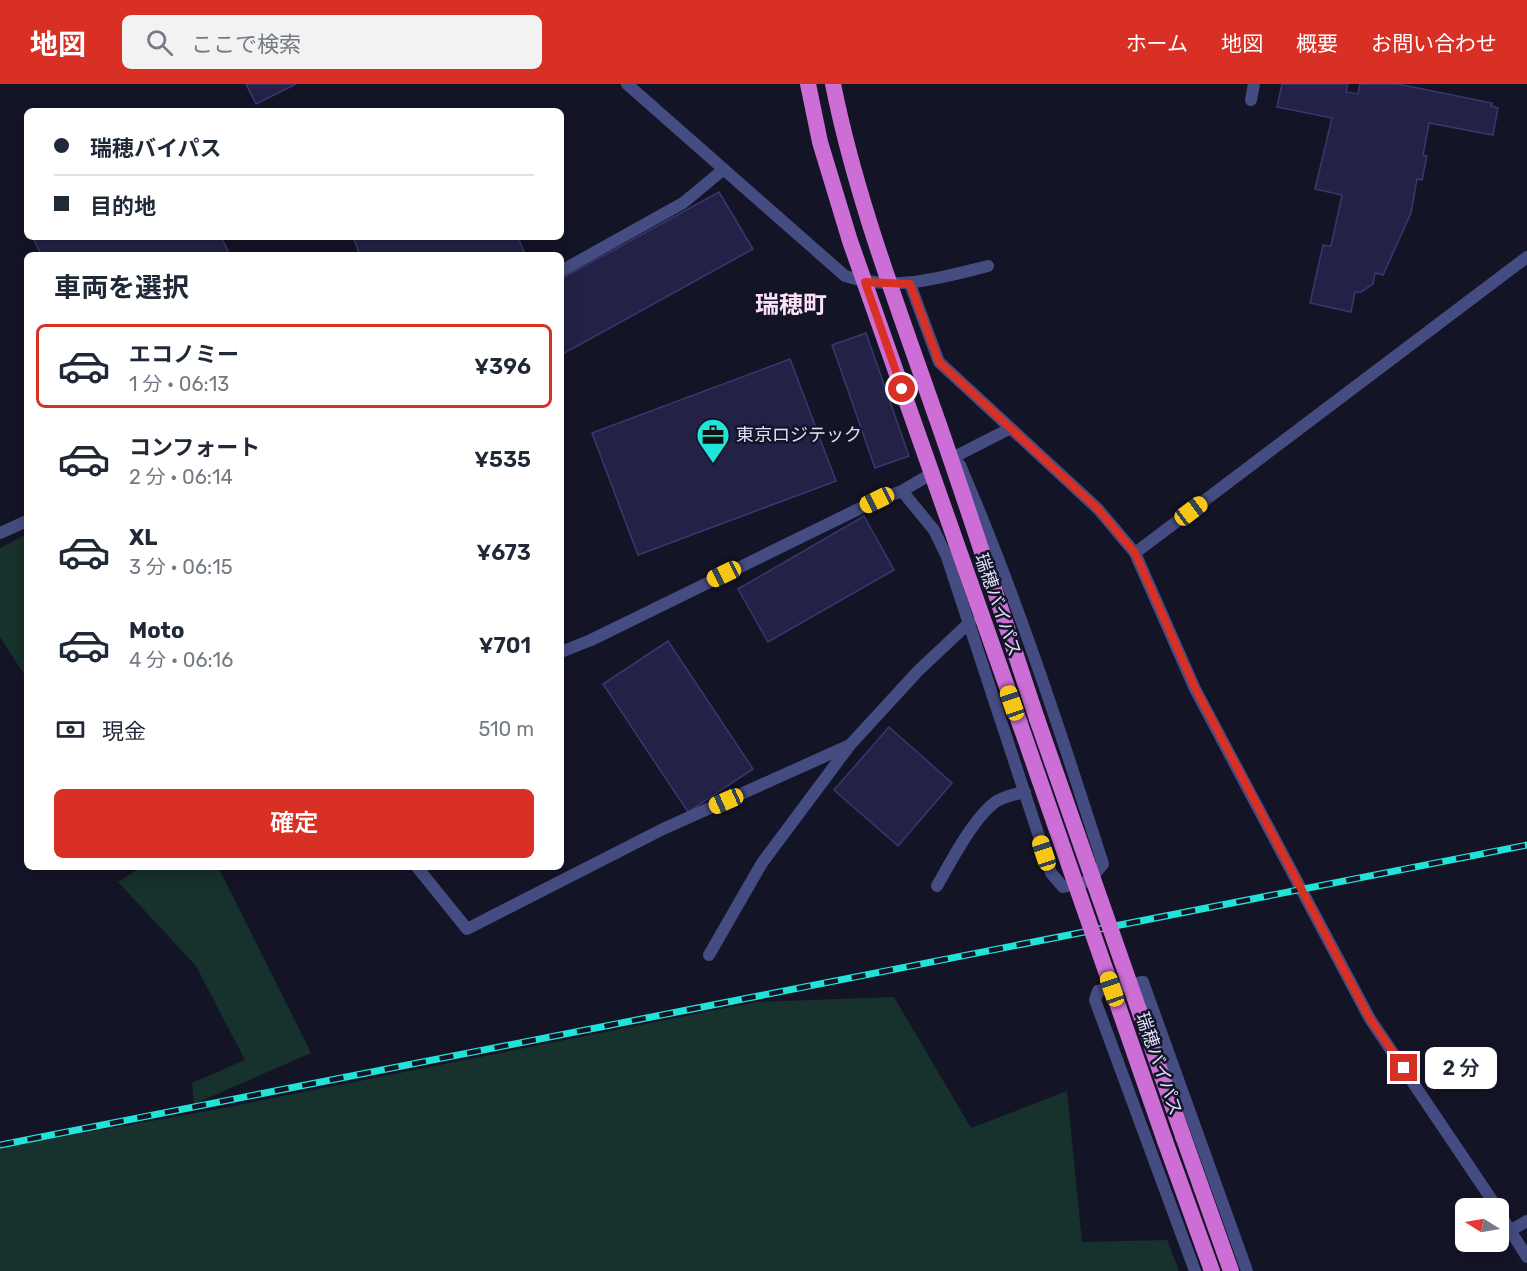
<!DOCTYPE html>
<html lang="ja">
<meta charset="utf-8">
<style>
:root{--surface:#fff;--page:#f2f2f3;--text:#1f2937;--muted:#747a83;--line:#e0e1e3;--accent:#d93025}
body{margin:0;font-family:Rubik,"Noto Sans JP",sans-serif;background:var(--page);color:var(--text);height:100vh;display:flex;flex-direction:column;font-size:22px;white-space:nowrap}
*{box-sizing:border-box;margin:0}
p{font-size:20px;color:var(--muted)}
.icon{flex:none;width:33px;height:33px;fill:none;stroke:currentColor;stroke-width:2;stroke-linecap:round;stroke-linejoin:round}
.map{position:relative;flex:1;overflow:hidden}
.drawer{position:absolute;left:24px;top:168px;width:540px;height:618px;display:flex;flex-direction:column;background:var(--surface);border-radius:9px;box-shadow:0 3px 15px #0003}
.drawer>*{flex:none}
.top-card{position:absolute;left:24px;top:24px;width:540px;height:132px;border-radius:9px;box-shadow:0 3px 15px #0003;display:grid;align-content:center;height:132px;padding:0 30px;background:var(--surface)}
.needle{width:39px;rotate:281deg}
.buttons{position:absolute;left:1455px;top:1114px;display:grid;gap:12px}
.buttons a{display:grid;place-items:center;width:54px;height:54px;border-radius:9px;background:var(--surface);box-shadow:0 3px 15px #0003;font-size:30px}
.end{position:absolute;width:27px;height:27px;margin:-14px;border:8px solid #d93025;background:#fff;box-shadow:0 0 0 3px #fff}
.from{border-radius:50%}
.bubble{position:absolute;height:42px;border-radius:9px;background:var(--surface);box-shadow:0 3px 15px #0003;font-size:20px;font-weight:600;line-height:42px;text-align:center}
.car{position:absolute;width:18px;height:36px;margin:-18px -9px;border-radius:8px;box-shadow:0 0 4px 2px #0007;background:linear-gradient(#f5c518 24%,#345 0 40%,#f5c518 0 76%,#345 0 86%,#f5c518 0)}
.top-card b{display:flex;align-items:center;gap:21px;height:57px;font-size:22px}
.top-card b+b{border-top:2px solid var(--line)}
.top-card i{width:15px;height:15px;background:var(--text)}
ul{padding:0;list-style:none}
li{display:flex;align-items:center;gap:18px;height:84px;margin:0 12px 9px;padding:0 18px;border:3px solid transparent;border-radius:9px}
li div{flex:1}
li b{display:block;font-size:22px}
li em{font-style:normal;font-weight:600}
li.on{border-color:var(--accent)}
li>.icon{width:54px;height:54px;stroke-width:1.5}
h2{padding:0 30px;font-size:27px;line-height:72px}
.pay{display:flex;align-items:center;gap:15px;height:66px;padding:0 30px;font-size:22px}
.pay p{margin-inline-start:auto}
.action{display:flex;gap:12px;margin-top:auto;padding:12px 30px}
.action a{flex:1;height:69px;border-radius:9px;background:var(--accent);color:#fff;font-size:24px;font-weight:600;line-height:69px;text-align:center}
header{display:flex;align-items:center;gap:36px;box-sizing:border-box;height:84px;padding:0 30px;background:var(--accent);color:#fff}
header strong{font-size:28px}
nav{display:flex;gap:33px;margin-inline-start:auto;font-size:21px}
.search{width:420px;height:54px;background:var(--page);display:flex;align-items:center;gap:15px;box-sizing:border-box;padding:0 21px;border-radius:9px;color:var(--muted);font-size:22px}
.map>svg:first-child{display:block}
</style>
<header>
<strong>地図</strong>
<div class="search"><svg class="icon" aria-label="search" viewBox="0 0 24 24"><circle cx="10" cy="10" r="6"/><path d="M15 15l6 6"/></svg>ここで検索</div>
<nav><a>ホーム</a><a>地図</a><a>概要</a><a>お問い合わせ</a></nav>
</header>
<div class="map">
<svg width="1527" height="1187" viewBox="0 0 1527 1187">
<rect width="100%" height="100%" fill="#141427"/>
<!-- green -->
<path fill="#17312c" d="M 27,450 L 27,595 L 0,553 L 0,464 Z
M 141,783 L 218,783 L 311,969 L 194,1020 L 192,999 L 245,976 L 196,882 L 118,798 Z
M 894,913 L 971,1044 L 1067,1007 L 1082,1158 L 1167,1156 L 1179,1187 L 0,1187 L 0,1064 L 218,1025 L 756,918 Z"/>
<!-- building -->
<path fill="#232246" stroke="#39376f" stroke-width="1.5" d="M 246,0 L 296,0 L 256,20 Z
M 1282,0 L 1348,0 L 1346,8 L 1358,10 L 1360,0 L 1398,0 L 1492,19 L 1491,22 L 1498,24 L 1493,51 L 1429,39 L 1423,71 L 1427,72 L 1422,96 L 1417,95 L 1411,129 L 1383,191 L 1375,189 L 1373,200 L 1361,208 L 1355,208 L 1351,228 L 1310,219 L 1323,161 L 1331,162 L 1342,111 L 1315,105 L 1332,34 L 1277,23 Z
M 719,108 L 753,165 L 561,271 L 561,195 Z
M 33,153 L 221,153 L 230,171 L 41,171 Z
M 353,153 L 518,153 L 524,168 L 516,171 L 360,171 Z
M 866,249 L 909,372 L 875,384 L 832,261 Z
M 790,275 L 836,397 L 638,471 L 592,349 Z
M 864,432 L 894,486 L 768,558 L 738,505 Z
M 668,557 L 753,685 L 688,728 L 603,600 Z
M 889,643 L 952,699 L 898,762 L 834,706 Z"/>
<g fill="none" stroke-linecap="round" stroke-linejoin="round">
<!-- minor -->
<path stroke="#454c81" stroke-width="12" d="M 627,0 L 845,192 C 896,208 939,194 988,182
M 1251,16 L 1254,0
M 561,187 L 683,119 L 724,85
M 910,200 L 939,278 L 1098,425 L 1135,469 L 1195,605 L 1370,935 L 1498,1125
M 956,372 L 1009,345
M 902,407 L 934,446 L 947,473 L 1051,789 L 1063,803 L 1089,797 L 1103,780 C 1060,646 1016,511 960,381
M 0,449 L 27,437
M 1135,469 L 1527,173
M 561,568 L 591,556 L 877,416 L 902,407 L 931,390
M 417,783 L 467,845 L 663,745 L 850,661
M 937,802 C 950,779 975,731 997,717 C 1006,712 1015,710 1025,708
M 709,871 L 762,779 L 850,661 L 918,587 L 970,538
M 1498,1127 L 1527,1173
M 1511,1146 L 1527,1137
M 1195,1187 L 1095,916 L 1098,907 L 1143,898 L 1247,1187"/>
<!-- trunk -->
<path stroke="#cc6ed5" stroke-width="16" d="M 808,0 L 820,58 L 850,157 L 1020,640
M 833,0 C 855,110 895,215 932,321 C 969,425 1002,530 1037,635
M 1183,1052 L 1231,1187
M 1165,1057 L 1212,1187"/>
<defs>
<path id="rail" d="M 0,1061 L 1527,761"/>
</defs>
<!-- rail casing -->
<use href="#rail" stroke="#22e3d7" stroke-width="7"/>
<!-- rail -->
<use href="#rail" stroke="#141427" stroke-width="4.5" stroke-dasharray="14" stroke-linecap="butt"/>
<!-- trunk-bridge -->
<path stroke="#cc6ed5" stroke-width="16" d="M 1037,635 L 1183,1052
M 1020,640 L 1165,1057"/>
</g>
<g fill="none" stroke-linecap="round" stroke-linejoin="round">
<!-- route -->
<path stroke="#d93025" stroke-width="8" d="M 902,305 L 865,198 L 910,200 L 939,278 L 1098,425 L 1135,469 L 1195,604 L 1370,935 L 1404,984"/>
</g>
<!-- icons -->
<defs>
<symbol id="office-pin" viewBox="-11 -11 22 30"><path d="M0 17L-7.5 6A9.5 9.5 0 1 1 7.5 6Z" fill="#22e3d7" stroke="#141427"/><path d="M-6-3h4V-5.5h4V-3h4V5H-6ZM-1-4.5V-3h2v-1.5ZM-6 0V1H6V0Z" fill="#111"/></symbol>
</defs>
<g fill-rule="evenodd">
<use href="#office-pin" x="694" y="332" width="38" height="52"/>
</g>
<g text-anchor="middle" stroke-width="5" stroke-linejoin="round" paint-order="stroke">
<!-- poi labels -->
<g font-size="18" fill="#dee0fb" stroke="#141427" text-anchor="start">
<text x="736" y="357">東京ロジテック</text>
</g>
<!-- street labels -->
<g font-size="18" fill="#dee0fb" stroke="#141427">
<text transform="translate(998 521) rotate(71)" y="6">瑞穂バイパス</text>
<text transform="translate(1159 980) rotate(71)" y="6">瑞穂バイパス</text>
</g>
<!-- district labels -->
<g font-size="24" font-weight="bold" fill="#fbe0f6" stroke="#141427">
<text x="791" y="229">瑞穂町</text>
</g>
</g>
</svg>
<div class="buttons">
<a><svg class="needle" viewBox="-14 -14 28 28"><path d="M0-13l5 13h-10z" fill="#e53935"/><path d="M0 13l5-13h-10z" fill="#747a83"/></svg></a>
</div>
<i class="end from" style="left:902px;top:305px"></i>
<i class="end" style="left:1404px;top:984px"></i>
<div class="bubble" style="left:1425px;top:963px;width:72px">2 分</div>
<i class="car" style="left:877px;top:416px;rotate:244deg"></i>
<i class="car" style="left:1191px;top:427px;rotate:53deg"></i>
<i class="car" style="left:724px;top:490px;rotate:244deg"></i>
<i class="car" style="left:1012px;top:619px;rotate:341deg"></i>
<i class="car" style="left:726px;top:717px;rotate:246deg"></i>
<i class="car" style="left:1044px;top:769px;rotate:342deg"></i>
<i class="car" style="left:1112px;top:905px;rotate:341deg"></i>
<div class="top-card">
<b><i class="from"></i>瑞穂バイパス</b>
<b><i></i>目的地</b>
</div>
<section class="drawer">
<h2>車両を選択</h2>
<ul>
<li class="on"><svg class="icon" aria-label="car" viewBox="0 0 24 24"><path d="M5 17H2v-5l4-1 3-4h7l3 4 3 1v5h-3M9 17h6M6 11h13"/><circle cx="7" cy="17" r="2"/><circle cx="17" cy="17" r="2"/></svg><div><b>エコノミー</b><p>1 分 · 06:13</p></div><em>¥396</em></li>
<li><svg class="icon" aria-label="car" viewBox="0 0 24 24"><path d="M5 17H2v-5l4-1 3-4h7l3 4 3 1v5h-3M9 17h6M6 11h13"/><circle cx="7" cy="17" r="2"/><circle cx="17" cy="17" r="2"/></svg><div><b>コンフォート</b><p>2 分 · 06:14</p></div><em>¥535</em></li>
<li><svg class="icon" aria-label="car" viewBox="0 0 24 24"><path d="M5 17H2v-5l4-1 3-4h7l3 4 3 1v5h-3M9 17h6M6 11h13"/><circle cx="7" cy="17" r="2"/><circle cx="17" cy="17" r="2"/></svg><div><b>XL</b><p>3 分 · 06:15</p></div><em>¥673</em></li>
<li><svg class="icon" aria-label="car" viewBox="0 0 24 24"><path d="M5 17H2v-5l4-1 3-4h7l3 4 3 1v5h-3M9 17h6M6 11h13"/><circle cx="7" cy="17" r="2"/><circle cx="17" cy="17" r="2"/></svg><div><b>Moto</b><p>4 分 · 06:16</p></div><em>¥701</em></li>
</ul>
<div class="pay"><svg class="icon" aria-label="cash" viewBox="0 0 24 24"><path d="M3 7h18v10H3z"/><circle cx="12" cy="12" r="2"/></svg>現金<p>510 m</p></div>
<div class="action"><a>確定</a></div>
</section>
</div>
